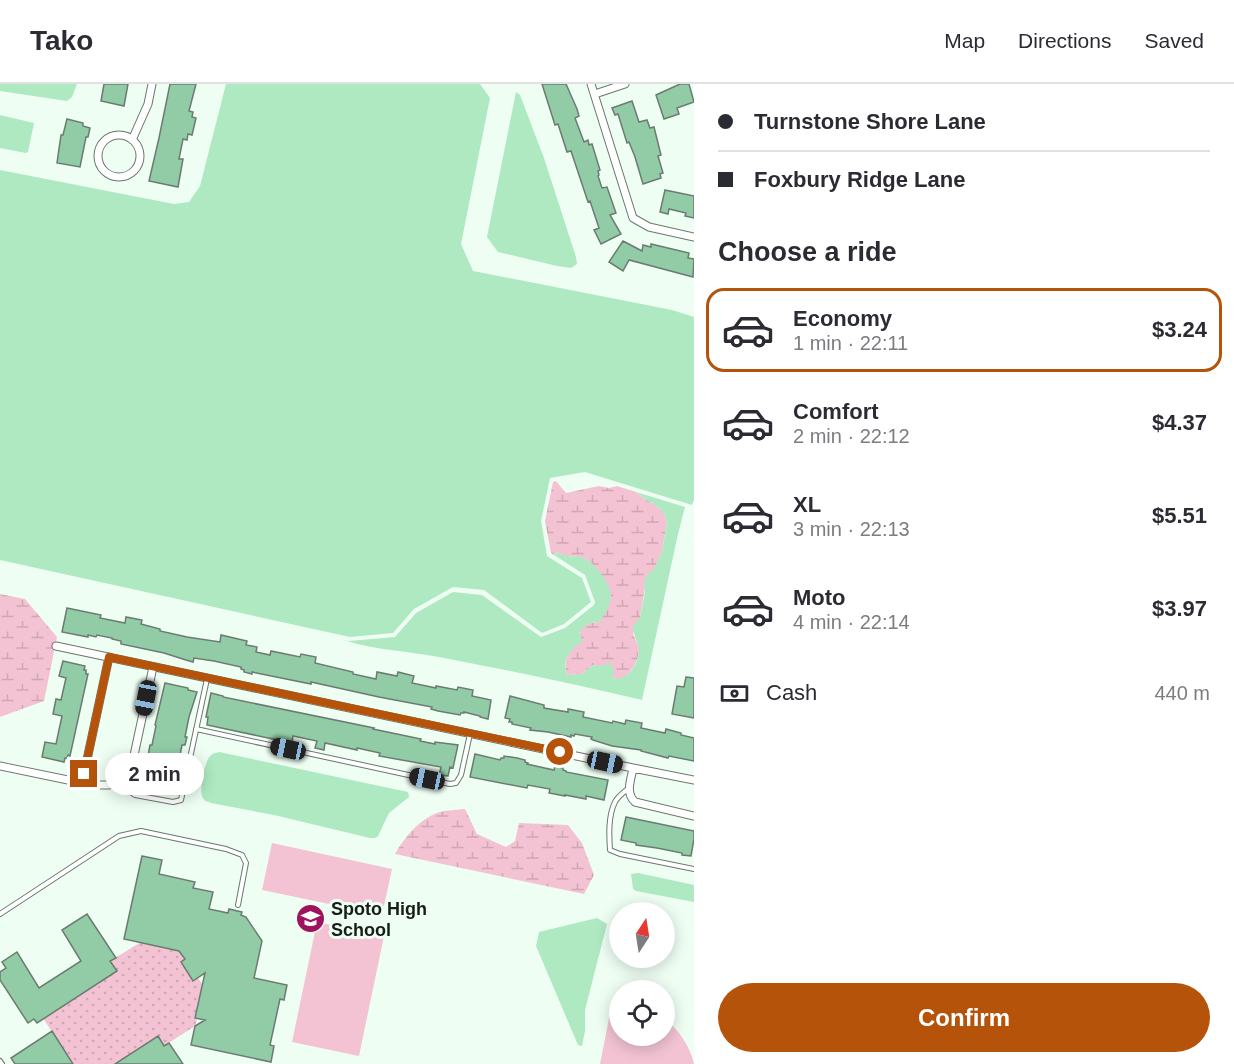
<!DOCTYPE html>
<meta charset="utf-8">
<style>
:root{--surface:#fff;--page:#f2f2f3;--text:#2b2b33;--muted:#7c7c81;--line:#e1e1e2;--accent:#b45309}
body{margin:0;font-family:Helvetica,sans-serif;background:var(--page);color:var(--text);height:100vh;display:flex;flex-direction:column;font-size:22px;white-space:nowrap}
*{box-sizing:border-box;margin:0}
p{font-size:20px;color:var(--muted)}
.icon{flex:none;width:33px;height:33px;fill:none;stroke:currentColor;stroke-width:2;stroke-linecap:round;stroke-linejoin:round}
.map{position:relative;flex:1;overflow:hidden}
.drawer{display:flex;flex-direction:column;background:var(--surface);width:540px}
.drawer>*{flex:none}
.guide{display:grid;align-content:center;height:132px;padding:0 24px;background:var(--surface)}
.needle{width:39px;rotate:12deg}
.buttons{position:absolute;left:609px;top:818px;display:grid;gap:12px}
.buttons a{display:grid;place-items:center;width:66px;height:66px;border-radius:50%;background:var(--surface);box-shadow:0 3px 15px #0003;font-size:30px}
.end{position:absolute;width:27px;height:27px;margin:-14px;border:8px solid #b45309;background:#fff;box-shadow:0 0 0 3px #fff}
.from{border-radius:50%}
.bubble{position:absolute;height:42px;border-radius:21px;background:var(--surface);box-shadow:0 3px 15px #0003;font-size:20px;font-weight:700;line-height:42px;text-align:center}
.car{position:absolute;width:18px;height:36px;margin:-18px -9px;border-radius:8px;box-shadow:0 0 4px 2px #0007;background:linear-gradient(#222 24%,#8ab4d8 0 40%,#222 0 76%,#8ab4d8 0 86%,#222 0)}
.guide b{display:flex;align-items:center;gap:21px;height:57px;font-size:22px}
.guide b+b{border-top:2px solid var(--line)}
.guide i{width:15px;height:15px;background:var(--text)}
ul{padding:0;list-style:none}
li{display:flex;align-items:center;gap:18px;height:84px;margin:0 12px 9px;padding:0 12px;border:3px solid transparent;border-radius:18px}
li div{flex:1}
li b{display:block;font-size:22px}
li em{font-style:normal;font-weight:700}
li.on{border-color:var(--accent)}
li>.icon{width:54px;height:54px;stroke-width:1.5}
h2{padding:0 24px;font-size:27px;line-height:72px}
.pay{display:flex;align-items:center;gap:15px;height:66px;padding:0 24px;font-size:22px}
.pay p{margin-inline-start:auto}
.button{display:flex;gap:12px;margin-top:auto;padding:12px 24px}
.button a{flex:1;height:69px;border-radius:36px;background:var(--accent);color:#fff;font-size:24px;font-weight:700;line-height:69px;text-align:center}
header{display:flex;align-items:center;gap:36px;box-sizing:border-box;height:84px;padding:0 30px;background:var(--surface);border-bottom:2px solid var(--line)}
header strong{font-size:28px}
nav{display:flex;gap:33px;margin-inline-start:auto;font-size:21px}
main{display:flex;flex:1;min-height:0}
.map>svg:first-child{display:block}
</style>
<header>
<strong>Tako</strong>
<nav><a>Map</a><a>Directions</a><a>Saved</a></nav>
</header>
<main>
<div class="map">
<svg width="694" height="980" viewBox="0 0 694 980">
<defs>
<pattern id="wetland-marsh" width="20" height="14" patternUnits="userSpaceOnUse" patternTransform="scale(1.5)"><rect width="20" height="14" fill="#f3c3d3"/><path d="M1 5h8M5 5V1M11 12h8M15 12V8" fill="none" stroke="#d0a7b5"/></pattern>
<pattern id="park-dots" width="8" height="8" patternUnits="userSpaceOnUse" patternTransform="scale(1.5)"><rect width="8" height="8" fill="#f3c3d3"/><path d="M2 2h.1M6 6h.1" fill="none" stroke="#d0a7b5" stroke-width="1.8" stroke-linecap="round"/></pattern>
</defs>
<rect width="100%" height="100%" fill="#eefef3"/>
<!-- wetland -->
<path fill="url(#wetland-marsh)" d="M 556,397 L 566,409 L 599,402 L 609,404 L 617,402 L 636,408 L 645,415 L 656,421 L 663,428 L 667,437 L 662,468 L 654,486 L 647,491 L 640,534 L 633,550 C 635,555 638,559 639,564 C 640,575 628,600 614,594 C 606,591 602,583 593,581 L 582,590 L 568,591 C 562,583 567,571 573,564 C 574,562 576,562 577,560 C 577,559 579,551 579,550 C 583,541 589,538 599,538 L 611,512 L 576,472 L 564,472 L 557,468 L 554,471 L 551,469 L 545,437 L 553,398 Z
M 0,510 L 25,515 L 57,553 L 44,617 L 0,633 Z
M 465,725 L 477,750 L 506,763 L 515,757 L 519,739 L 568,741 L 582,759 L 594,791 L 584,810 L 395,770 C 405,753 420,734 440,728 C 448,726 457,726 465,725 Z"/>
<!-- park -->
<path fill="url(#park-dots)" d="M 141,858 L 179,867 L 185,875 L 181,878 L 198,894 L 204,903 L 200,910 L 195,934 L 197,935 L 195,942 L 164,962 L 158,953 L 115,980 L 73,980 L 43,934 L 116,888 L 110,877 Z"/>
<!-- pitch -->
<path fill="#f3c3d3" d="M 272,759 L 392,785 L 382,831 L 262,806 Z
M 317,838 L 384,852 L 359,972 L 292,958 Z
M 613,914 L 619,916 L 620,951 L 664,951 L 665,935 C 679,946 690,962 694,980 L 600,980 Z"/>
<!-- water -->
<path fill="#aee9c2" d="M 0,0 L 77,0 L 72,13 L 67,17 L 0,7 Z
M 226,0 L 480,0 L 490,14 L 461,160 L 473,187 L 672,226 L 694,233 L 694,416 L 692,421 L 585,388 L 550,394 L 541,437 L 547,472 L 582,494 L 591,518 L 564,540 L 542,549 L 484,506 L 453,503 L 414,525 L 393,549 L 350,553 L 0,476 L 0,86 L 174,120 L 189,118 L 200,102 Z
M 516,8 L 520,11 L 544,74 L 576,173 L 577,180 L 571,184 L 557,182 L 498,168 L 487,153 Z
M 0,31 L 34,39 L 28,68 L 26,69 L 0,64 Z
M 636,408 L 685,423 L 678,450 L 642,616 C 575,600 507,586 439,573 C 407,567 374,566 343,556 L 349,557 L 395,553 L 416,529 L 453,508 L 482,511 L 541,553 L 565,544 L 594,521 L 595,518 L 585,491 L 554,471 L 557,468 C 568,475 574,470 584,474 C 595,479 611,500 611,512 C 611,519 604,534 599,538 C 589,538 585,541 579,549 L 583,557 C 572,563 559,579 568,591 L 582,590 L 593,581 L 600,582 L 610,579 L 614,586 L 613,594 C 628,598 639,579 639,565 C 638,557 633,552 633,542 L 640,534 L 645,507 L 644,499 L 647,491 L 654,485 L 662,468 L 667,437 L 663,428 L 656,421 L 645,415 Z
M 219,668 L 408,708 L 409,713 L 389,729 L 378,752 L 375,754 L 370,754 L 274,731 L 211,719 C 208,718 204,717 203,714 C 198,708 205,677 210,672 C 213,669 216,669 219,668 Z
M 638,789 L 694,801 L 694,818 L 636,807 L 633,805 L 631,790 Z
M 597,834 L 607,840 L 585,926 L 585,947 L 582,962 L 578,961 L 536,862 L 539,848 Z"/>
<!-- building -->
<path fill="#92cca6" stroke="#6c7b71" stroke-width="1.5" d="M 104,0 L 128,0 L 124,22 L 101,17 Z
M 170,0 L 196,0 L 189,27 L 193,28 L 192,33 L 196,34 L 192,51 L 188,50 L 187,56 L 183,55 L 179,75 L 183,75 L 178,103 L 149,97 L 159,54 Z
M 542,0 L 566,0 L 577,25 L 579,32 L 575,34 L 584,58 L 588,56 L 589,61 L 592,60 L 600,86 L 598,87 L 599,91 L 598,92 L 602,104 L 607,103 L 616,129 L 610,131 L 621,150 L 601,160 L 594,146 L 599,144 L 590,117 L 588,118 L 571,67 L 567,68 L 558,40 L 555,41 Z
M 680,0 L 689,0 L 694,18 L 677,24 L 679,30 L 664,35 L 656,11 Z
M 632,17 L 639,38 L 647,36 L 650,44 L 654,43 L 661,71 L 658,72 L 663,89 L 660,90 L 661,94 L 643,100 L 635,73 L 629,58 L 627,59 L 618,30 L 615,31 L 612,24 Z
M 67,35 L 83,39 L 83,42 L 90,44 L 88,53 L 86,53 L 80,83 L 57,79 L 61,51 L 63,51 Z
M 665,106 L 694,112 L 694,134 L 685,132 L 686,129 L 669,125 L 668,130 L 660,128 Z
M 623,157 L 642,167 L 643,161 L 651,163 L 651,160 L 689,169 L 688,174 L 694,175 L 693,193 L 629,176 L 623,187 L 609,178 Z
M 67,524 L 101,531 L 100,534 L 125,539 L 126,533 L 142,536 L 141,540 L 160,545 L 160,547 L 187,553 L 220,558 L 221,551 L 247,557 L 246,561 L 257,563 L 256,568 L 270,571 L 271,567 L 300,573 L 301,570 L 316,573 L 315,579 L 353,588 L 353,590 L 376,595 L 377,588 L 397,592 L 398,588 L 414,592 L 412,599 L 436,604 L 436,602 L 457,606 L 458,603 L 473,606 L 472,612 L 491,616 L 488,635 L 480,633 L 480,632 L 464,628 L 464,629 L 461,629 L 460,631 L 438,627 L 431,625 L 432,623 L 379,613 L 311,598 L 311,600 L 252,588 L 252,590 L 244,588 L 244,586 L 241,585 L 241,583 L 214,577 L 194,574 L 193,578 L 186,576 L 164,569 L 121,560 L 121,557 L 112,555 L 112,554 L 97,551 L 96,553 L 88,551 L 88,553 L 62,548 Z
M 63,577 L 85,582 L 84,586 L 86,586 L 86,590 L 88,590 L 70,672 L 68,671 L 67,674 L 65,674 L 64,678 L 42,673 L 45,658 L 56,660 L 62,632 L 53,630 L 56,615 L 61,616 L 66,594 L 59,592 Z
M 686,593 L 694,594 L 694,634 L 672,630 L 677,602 L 684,603 Z
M 165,599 L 188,604 L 188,606 L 197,608 L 189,633 L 185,653 L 187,653 L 185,661 L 182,661 L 178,682 L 180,682 L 174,707 L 165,705 L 165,708 L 142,703 L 144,691 L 146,692 L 150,673 L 148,672 L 150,661 L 152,661 L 156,642 L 155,641 Z
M 211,609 L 223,612 L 223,613 L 374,644 L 373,645 L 421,655 L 420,657 L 435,660 L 435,658 L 458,661 L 453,684 L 450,683 L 448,692 L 439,691 L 441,683 L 379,672 L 380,669 L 357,664 L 357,666 L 325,659 L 324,666 L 315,664 L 317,657 L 293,652 L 292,659 L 207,641 L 208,633 L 206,633 Z
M 510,612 L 544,621 L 544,624 L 568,628 L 568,625 L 584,628 L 583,633 L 612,639 L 613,637 L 625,640 L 626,636 L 642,639 L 641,644 L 665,649 L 666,645 L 681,649 L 681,651 L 694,654 L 694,677 L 669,672 L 668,674 L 641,667 L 641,666 L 612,662 L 593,656 L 591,655 L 592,653 L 575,650 L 574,652 L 571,651 L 571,653 L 548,648 L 530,646 L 531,644 L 512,640 L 512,638 L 509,638 L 510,635 L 505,634 Z
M 475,670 L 500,676 L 501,674 L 504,674 L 504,672 L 517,674 L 525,676 L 525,678 L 528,679 L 527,680 L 540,683 L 554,686 L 555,682 L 563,684 L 563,686 L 566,687 L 566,688 L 608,696 L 604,716 L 586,712 L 586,715 L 565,711 L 565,712 L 549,709 L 550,705 L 528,701 L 527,704 L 470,693 Z
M 626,733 L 694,747 L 694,755 L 691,772 L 682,771 L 682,769 L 657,764 L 636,761 L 636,759 L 621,756 Z
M 142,772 L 162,776 L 159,790 L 195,798 L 193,804 L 213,808 L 209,825 L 228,829 L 229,825 L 242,828 L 241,831 L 246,833 L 262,857 L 254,894 L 287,901 L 284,916 L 280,915 L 270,961 L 274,962 L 271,978 L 191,961 L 195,942 L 205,936 L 195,934 L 205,889 L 193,897 L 181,878 L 185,875 L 179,867 L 124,855 Z
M 87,830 L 116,874 L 110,877 L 117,887 L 37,939 L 34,935 L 28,939 L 0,896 L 0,888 L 6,884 L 2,878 L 17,868 L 39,904 L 81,877 L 62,846 Z
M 52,947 L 73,980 L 15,980 L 11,974 Z
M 158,952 L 164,962 L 169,959 L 183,980 L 115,980 Z"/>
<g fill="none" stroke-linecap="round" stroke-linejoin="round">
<defs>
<path id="service" d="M 196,645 L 450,700 L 456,699 L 461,691 L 470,650
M 121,698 L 129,707 L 135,711 L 173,718 L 181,716 L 207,595
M 629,704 C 624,708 618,712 615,718 C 608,732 609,751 610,766 L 620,770 L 694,785
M 0,830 L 119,752 L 141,747 L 226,765 L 242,771 L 246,779 L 238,821
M 0,977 L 2,980"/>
<path id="minor" d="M 591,0 L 633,134 L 649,143 L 694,153
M 595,10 L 625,0
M98 72a21 21 0 1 1 42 0a21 21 0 1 1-42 0Z
M 132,56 L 148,20 L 152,0
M 56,562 L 633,684
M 0,682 L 92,701 L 109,701 L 121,697 L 128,687 L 133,676 L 153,583
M 694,696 L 633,684 C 631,696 625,709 635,718 L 694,732
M 82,699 L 109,573"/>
</defs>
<!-- service casing -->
<use href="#service" stroke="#6a786e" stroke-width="6"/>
<!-- minor casing -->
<use href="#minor" stroke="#6a786e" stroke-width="9"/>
<!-- service -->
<use href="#service" stroke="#fff" stroke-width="4"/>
<!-- minor -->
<use href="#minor" stroke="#fff" stroke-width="7"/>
</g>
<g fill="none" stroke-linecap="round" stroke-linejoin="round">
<!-- route -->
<path stroke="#b45309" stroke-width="8" d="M 84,690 L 109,573 L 560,668"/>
</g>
<!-- icons -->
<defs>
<symbol id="school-disc" viewBox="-11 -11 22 22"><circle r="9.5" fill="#9f125d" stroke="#eefef3"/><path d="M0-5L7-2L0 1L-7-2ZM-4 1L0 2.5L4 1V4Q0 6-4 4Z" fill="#fff"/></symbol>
</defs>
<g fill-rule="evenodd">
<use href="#school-disc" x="294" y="818" width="33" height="33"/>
</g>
<g text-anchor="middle" stroke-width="6" stroke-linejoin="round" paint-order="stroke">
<!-- poi labels -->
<g font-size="18" font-weight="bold" fill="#171d19" stroke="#eefef3" text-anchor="start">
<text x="331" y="831">Spoto High<tspan x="331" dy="21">School</tspan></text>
</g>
</g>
</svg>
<div class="buttons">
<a><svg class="needle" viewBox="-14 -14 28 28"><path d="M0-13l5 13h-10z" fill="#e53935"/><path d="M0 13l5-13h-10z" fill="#7c7c81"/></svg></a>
<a><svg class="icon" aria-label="locate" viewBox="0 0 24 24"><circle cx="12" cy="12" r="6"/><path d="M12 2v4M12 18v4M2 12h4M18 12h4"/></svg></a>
</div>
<i class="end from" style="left:560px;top:668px"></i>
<i class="end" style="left:84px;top:690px"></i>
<div class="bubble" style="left:105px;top:669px;width:99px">2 min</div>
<i class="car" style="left:146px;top:614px;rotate:191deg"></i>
<i class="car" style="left:288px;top:665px;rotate:282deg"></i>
<i class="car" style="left:605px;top:678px;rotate:102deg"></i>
<i class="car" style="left:427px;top:695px;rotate:282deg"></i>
</div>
<section class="drawer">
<div class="guide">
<b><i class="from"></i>Turnstone Shore Lane</b>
<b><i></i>Foxbury Ridge Lane</b>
</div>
<h2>Choose a ride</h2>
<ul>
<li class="on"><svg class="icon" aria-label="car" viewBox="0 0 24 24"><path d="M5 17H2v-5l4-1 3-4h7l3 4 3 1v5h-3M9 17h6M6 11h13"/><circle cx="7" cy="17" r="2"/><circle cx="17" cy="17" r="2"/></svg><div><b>Economy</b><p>1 min · 22:11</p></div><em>$3.24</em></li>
<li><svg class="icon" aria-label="car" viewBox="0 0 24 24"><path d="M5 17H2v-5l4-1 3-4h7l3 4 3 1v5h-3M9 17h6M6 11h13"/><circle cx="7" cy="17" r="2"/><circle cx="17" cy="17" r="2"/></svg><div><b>Comfort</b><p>2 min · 22:12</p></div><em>$4.37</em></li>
<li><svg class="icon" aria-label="car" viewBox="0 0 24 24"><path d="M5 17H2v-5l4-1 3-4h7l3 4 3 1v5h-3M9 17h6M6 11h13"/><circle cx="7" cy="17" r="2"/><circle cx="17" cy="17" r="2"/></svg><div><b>XL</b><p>3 min · 22:13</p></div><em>$5.51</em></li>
<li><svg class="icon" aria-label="car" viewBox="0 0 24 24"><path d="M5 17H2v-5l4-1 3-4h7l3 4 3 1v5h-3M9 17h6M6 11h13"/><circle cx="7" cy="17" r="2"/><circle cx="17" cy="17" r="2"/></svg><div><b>Moto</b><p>4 min · 22:14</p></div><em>$3.97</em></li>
</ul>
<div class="pay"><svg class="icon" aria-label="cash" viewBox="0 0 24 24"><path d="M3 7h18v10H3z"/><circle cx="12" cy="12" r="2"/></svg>Cash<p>440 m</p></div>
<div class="button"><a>Confirm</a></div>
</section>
</main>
